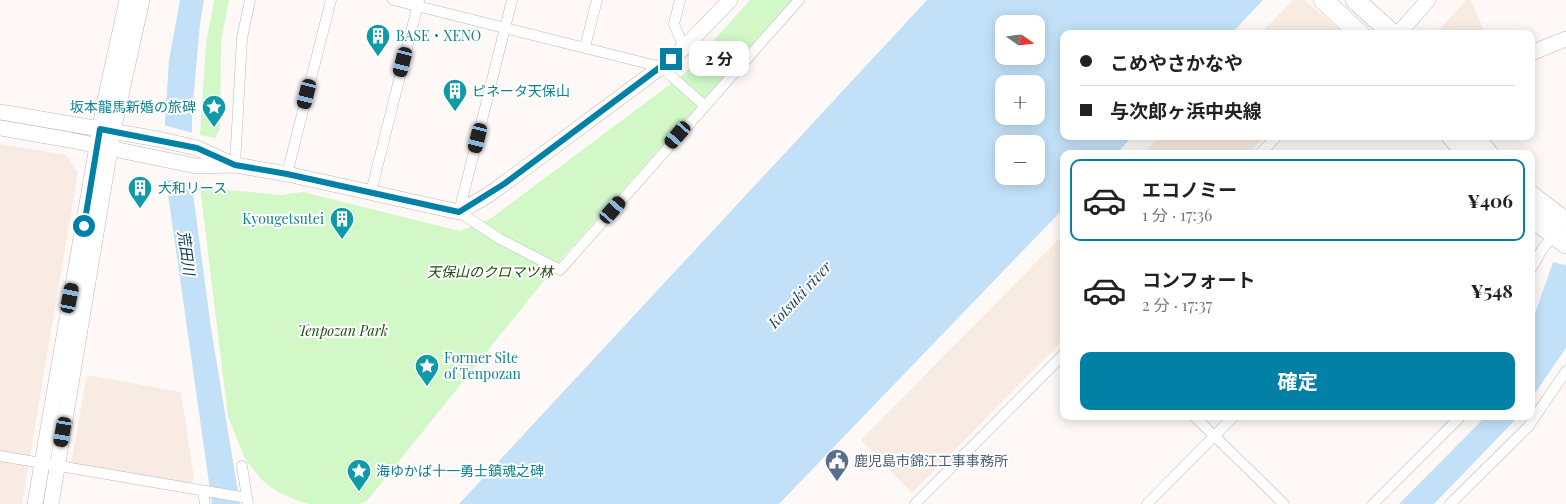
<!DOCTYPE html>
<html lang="ja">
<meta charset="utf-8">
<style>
:root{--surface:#fff;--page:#f2f2f2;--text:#222;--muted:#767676;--line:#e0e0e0;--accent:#0280a6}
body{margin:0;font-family:"Playfair Display","Noto Sans JP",serif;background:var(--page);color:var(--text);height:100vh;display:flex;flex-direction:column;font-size:19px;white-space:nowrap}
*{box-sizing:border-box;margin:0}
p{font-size:16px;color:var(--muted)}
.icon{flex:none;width:28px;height:28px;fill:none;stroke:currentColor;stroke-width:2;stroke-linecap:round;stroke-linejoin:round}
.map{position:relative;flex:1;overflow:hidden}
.side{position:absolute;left:1060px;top:150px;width:475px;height:270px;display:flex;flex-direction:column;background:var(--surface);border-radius:10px;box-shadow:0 2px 12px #0003}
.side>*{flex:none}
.guide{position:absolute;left:1060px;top:30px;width:475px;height:110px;border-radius:10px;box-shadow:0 2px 12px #0003;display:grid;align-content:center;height:110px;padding:0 20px;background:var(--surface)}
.needle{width:32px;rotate:104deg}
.buttons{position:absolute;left:995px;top:15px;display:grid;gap:10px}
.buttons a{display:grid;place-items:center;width:50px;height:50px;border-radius:10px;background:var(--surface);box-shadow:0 2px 12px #0003;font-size:25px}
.end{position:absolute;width:22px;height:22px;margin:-11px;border:6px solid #0280a6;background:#fff;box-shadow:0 0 0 2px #fff}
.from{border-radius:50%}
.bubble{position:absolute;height:35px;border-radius:10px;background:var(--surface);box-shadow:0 2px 12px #0003;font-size:16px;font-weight:700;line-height:35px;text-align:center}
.car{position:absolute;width:15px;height:30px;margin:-15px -8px;border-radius:6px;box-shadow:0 0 4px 1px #0007;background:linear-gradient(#222 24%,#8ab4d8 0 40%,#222 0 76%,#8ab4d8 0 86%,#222 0)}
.guide b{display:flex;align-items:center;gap:18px;height:48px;font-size:19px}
.guide b+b{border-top:1px solid var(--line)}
.guide i{width:12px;height:12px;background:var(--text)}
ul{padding:9px 0 0;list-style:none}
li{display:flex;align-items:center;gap:15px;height:82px;margin:0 10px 8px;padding:0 10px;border:2px solid transparent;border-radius:10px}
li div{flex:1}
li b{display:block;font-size:19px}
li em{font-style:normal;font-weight:700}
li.current{border-color:var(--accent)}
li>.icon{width:45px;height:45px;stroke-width:1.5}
.primary-button{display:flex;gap:10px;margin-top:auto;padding:10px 20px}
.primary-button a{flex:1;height:58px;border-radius:10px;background:var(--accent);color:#fff;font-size:20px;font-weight:700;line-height:58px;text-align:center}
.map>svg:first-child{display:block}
</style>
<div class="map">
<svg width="1566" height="504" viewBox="0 0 1566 504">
<rect width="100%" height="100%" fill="#fef9f6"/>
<!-- built -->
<path fill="#f7ebe4" d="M 1293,0 L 1303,0 L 1308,3 L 1345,34 L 1260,34 Z
M 1466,0 L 1471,0 L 1485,34 L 1435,34 Z
M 1160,136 L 1265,136 L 1248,154 L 1142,154 Z
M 0,144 L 66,155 L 78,172 L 22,504 L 0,504 Z
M 1064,234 L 1064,339 L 912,493 L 861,440 Z
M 87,375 L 181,392 L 194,479 L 190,484 L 71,463 Z"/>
<!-- green -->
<path fill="#d2f8c8" d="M 214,0 L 229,0 L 221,41 L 220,129 L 215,138 L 200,135 L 206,44 Z
M 750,0 L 792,0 L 563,257 L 367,501 L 360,504 L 309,504 L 298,501 L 276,491 L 262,480 L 245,459 L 228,417 L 200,187 L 281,195 L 303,192 L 460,231 L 490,219 L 684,74 Z"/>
<!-- water -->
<path fill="#c2e1f8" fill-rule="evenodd" d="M 180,0 L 204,0 L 200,24 L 192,114 L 192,186 L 211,328 L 240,504 L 212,504 L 166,180 L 165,121 L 169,60 Z
M 927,0 L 1263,0 L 1231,34 L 1064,34 L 1064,136 L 1133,136 L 1116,154 L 1064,154 L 1064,208 L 779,504 L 459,504 ZM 1004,24 L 1036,24 L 1036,56 L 1004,56 ZM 1004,84 L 1036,84 L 1036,116 L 1004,116 ZM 1004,144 L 1036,144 L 1036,176 L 1004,176 Z
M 1553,262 L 1565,265 L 1566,263 L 1566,348 L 1531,399 L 1531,325 Z
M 1486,416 L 1519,416 L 1434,504 L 1399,504 Z"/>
<!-- pier -->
<path fill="#fef9f6" d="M 163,125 L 193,133 L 194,186 L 163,178 Z"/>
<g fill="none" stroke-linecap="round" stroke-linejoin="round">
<defs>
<path id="street" d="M 393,0 L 661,67 L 705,106
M 512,0 L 459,212 L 500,239 L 560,270 L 799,0
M 680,0 L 674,24 L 684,48
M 585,47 L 597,0
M 1260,154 L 1277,136
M 235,165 L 242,38 L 250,0
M 287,174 L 331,0
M 371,192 L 419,0
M 1531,269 L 1543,248 L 1557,233
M 1194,416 L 1284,504
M 0,456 L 247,498
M 242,466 L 248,504
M 203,491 L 205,504
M 915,504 L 1064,354
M 1147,504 L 1234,416
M 1373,504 L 1461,416
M 1450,504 L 1528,427 L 1566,371"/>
<path id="secondary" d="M 1398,34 L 1428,0
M 1531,53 L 1566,39
M 0,112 L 158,139 L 197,148 L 230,163
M 0,128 L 70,140 L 196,166 L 235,165 L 287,174 L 459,212 L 490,194 L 661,67 L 684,48 L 730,0
M 35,504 L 105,100 L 127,0
M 51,504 L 113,131 L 142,0"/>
<path id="highway" d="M 1323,0 L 1360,34
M 1355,0 L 1393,34
M 1451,136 L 1466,154
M 1474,136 L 1489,154
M 1531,195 L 1566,222
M 1531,217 L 1566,244"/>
</defs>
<!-- street casing -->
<use href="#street" stroke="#bdb8b6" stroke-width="11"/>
<!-- secondary casing -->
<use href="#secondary" stroke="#bdb8b6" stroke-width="16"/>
<!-- highway casing -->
<use href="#highway" stroke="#bdb8b6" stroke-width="20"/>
<!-- street -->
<use href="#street" stroke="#fff" stroke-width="10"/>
<!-- secondary -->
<use href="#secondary" stroke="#fff" stroke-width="15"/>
<!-- highway -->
<use href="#highway" stroke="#fff" stroke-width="19"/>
</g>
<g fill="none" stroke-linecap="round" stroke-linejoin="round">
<!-- route -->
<path stroke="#0280a6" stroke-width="6" d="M 84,226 L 100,129 L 197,148 L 235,165 L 287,174 L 459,212 L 504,184 L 671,59"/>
</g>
<!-- icons -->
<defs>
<symbol id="building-pin" viewBox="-11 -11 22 30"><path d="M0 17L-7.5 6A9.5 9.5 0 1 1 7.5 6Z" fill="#0f9aa8" stroke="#fff"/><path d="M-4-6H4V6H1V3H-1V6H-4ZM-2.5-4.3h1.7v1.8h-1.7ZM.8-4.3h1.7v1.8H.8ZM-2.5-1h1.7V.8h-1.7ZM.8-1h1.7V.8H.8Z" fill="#fff"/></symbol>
<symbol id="sight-pin" viewBox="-11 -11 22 30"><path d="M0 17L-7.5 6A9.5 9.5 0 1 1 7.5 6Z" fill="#0f9aa8" stroke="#fff"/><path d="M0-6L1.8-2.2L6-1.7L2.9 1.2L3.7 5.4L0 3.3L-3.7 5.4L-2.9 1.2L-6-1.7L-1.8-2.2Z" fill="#fff"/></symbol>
<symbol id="civic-pin" viewBox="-11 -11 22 30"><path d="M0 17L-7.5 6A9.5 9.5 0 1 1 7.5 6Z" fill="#5c6f8a" stroke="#fff"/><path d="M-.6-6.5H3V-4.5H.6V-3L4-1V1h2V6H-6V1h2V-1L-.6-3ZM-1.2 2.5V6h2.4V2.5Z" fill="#fff"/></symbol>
</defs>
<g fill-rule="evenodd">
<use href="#building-pin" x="364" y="22" width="28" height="38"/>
<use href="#building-pin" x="441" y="77" width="28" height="38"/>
<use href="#sight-pin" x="200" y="93" width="28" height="38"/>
<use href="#building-pin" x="126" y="174" width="28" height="38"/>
<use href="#building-pin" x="328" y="205" width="28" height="38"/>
<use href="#sight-pin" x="413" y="352" width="28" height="38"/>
<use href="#civic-pin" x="823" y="447" width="28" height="38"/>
<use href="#sight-pin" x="345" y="457" width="28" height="38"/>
</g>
<g text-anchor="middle" stroke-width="4" stroke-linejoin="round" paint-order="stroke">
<!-- culture labels -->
<g font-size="14" fill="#0d838f" stroke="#fff" text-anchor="start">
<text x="396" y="41">BASE・XENO</text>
<text x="472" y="96">ピネータ天保山</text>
<text x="196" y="112" text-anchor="end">坂本龍馬新婚の旅碑</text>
<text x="158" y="193">大和リース</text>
<text x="324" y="224" text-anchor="end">Kyougetsutei</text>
<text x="444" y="363">Former Site<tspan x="444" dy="16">of Tenpozan</tspan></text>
<text x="376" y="476">海ゆかば十一勇士鎮魂之碑</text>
</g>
<!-- park labels -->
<g font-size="14" font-style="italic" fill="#1c4c0b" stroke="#fff">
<text x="490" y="277">天保山のクロマツ林</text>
<text x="343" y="336">Tenpozan Park</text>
</g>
<!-- service labels -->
<g font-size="14" fill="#4e5e75" stroke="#fff" text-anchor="start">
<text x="854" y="466">鹿児島市錦江工事事務所</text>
</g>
<!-- water labels -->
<g font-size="15" font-style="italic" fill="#103953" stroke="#fff">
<text transform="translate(186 253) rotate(82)" y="5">荒田川</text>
<text transform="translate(800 295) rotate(-47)" y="5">Kotsuki river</text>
</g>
</g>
</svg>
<div class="buttons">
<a><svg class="needle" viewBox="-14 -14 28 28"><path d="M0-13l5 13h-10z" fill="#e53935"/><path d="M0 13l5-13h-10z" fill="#767676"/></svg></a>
<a>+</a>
<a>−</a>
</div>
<i class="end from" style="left:84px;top:226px"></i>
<i class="end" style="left:671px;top:59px"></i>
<div class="bubble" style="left:689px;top:41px;width:60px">2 分</div>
<i class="car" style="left:403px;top:62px;rotate:194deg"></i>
<i class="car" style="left:307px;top:94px;rotate:194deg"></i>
<i class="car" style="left:678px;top:135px;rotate:221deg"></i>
<i class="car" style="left:478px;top:138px;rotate:194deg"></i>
<i class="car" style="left:613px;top:210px;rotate:41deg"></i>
<i class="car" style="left:70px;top:298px;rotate:11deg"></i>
<i class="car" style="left:63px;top:432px;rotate:190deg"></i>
<div class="guide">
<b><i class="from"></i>こめやさかなや</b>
<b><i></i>与次郎ヶ浜中央線</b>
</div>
<section class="side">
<ul>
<li class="current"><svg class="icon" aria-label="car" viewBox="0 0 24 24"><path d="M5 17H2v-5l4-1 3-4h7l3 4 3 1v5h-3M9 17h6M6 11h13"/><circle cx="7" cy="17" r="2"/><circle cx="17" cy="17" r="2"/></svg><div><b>エコノミー</b><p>1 分 · 17:36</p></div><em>¥406</em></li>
<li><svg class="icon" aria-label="car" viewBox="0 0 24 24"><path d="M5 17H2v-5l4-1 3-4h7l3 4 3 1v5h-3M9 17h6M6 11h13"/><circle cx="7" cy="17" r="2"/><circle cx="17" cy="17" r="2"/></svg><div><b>コンフォート</b><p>2 分 · 17:37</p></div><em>¥548</em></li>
</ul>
<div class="primary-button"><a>確定</a></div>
</section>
</div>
